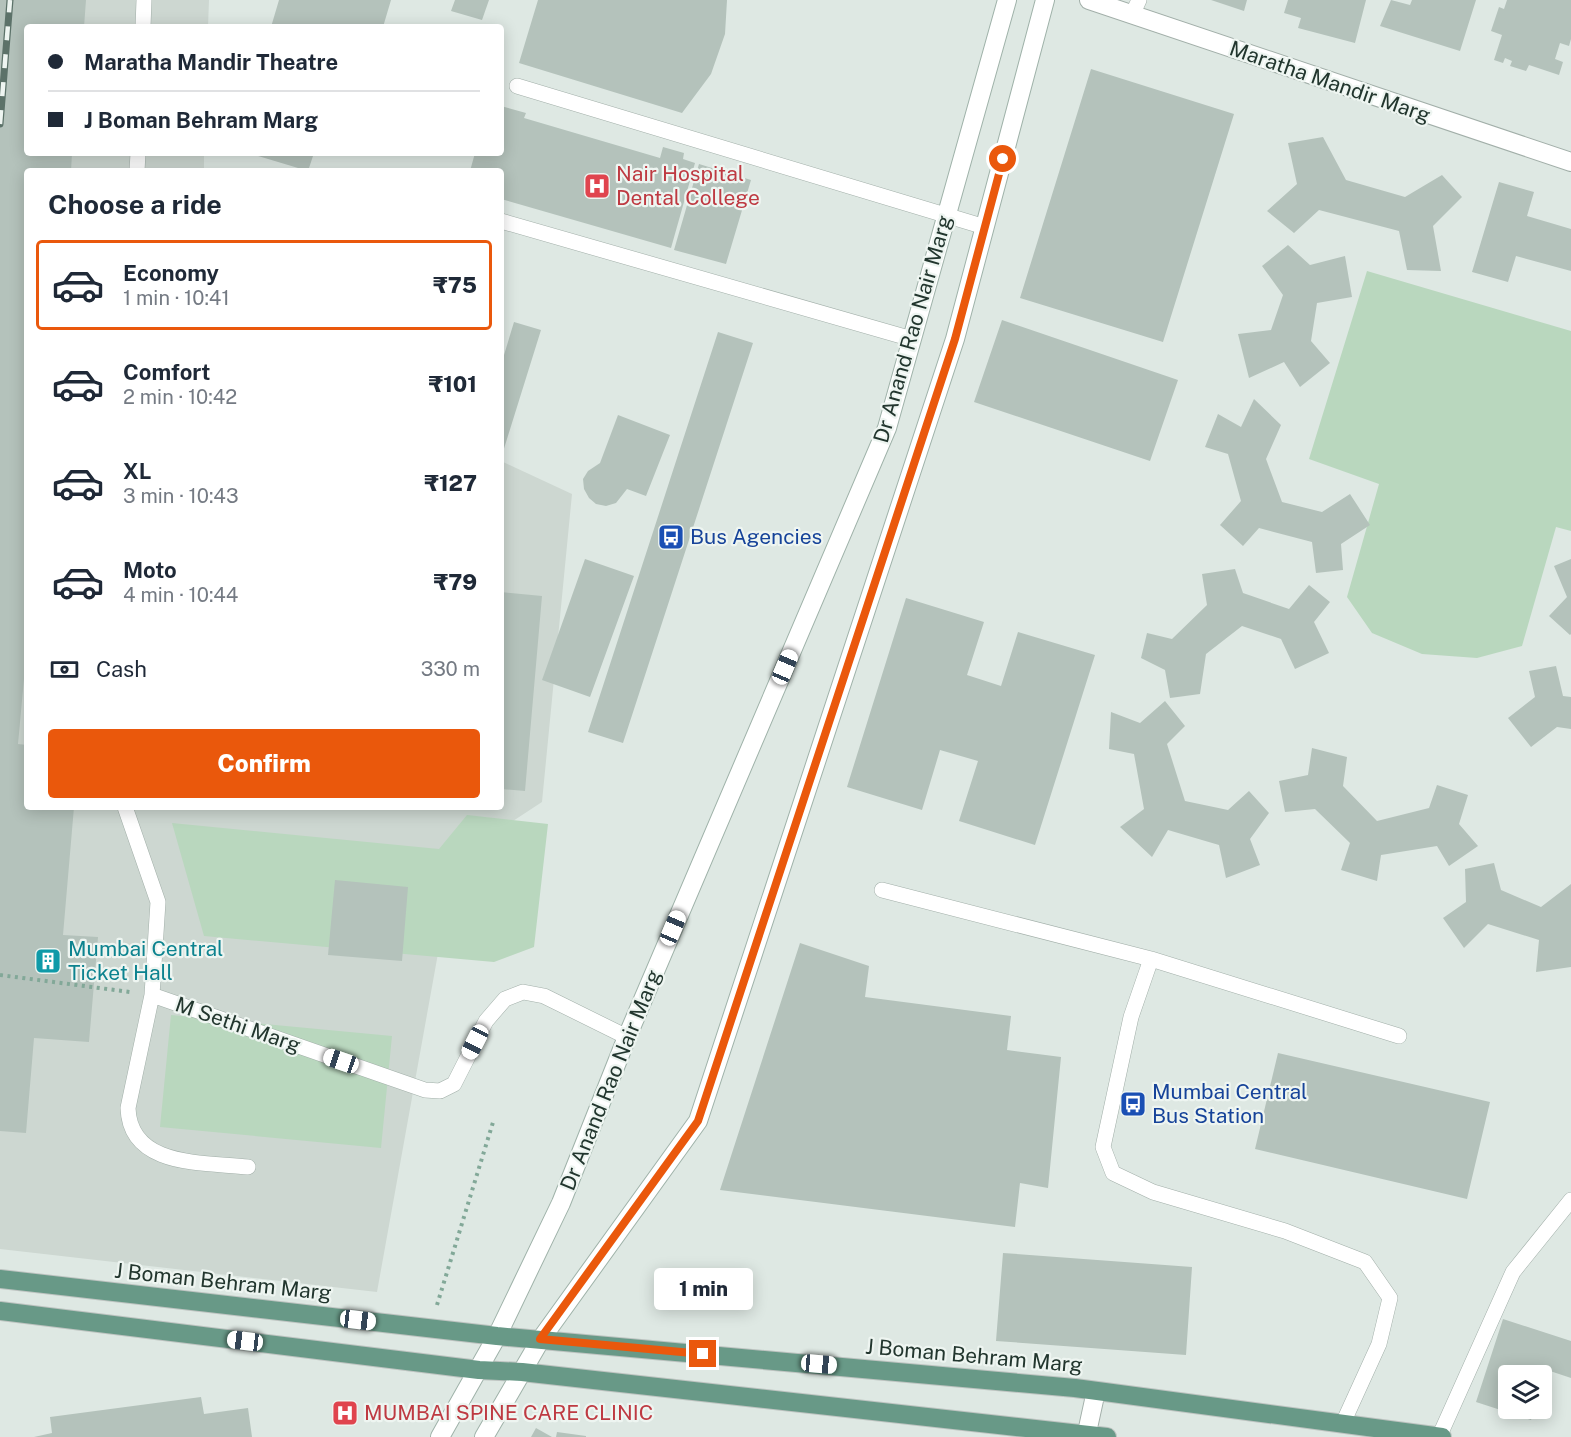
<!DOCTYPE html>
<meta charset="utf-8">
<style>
:root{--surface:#fff;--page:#f6f6f7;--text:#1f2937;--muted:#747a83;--line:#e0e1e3;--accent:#ea580c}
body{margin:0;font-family:"Public Sans",sans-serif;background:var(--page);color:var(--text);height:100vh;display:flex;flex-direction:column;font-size:22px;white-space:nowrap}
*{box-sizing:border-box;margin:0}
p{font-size:20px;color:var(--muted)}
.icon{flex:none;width:33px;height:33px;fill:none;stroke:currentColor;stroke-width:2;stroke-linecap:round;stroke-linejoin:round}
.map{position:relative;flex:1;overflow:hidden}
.details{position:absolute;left:24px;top:168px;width:480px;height:642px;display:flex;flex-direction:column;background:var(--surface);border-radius:6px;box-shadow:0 3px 15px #0003}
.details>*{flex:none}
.hud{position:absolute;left:24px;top:24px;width:480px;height:132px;border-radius:6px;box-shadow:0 3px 15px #0003;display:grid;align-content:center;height:132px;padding:0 24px;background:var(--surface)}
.buttons{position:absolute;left:1498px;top:1365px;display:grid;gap:12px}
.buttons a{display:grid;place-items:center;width:54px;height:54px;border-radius:6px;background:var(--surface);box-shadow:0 3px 15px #0003;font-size:30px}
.end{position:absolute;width:27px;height:27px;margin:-14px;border:8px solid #ea580c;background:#fff;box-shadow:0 0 0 3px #fff}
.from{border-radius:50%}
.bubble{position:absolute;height:42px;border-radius:6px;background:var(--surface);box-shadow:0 3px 15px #0003;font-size:20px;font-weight:800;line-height:42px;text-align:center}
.car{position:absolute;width:18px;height:36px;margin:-18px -9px;border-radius:8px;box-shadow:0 0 4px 2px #0007;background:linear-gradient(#fff 24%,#345 0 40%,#fff 0 76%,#345 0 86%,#fff 0)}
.hud b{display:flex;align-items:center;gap:21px;height:57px;font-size:22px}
.hud b+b{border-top:2px solid var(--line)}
.hud i{width:15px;height:15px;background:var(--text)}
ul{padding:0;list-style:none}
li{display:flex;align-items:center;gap:18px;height:90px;margin:0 12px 9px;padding:0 12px;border:3px solid transparent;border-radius:6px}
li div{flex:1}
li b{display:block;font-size:22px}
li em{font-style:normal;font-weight:800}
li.selected{border-color:var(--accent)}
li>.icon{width:54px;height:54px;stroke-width:1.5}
h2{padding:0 24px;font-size:27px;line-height:72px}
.pay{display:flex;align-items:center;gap:15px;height:66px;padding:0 24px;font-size:22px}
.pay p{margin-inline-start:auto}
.action{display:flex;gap:12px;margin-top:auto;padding:12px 24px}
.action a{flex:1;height:69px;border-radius:6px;background:var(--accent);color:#fff;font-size:24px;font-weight:800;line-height:69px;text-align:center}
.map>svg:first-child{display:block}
</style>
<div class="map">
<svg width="1571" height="1437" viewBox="0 0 1571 1437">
<rect width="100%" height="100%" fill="#dee8e3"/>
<!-- built -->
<path fill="#cdd7d1" d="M 0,0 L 209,0 L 208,27 L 27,27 L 27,153 L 204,153 L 204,171 L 27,171 L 27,807 L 501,807 L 501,461 L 572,494 L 542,802 L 455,859 L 377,1292 L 0,1249 Z"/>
<!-- green -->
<path fill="#b9d7be" d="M 1367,271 L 1571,331 L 1571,531 L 1556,527 L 1522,646 L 1477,658 L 1422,654 L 1372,633 L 1347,597 L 1379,484 L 1309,459 Z
M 467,815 L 548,824 L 534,947 L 494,962 L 204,936 L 172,823 L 439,849 Z
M 171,1015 L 392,1036 L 381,1148 L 160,1127 Z"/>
<!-- building -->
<path fill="#b4c2bb" d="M 0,0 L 86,0 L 84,27 L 27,27 L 27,153 L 72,153 L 71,171 L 27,171 L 27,646 L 18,744 L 27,745 L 27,807 L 74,807 L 63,935 L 98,937 L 89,1042 L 34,1038 L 26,1133 L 0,1131 Z
M 279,0 L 391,0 L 383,27 L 271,27 Z
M 455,0 L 489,0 L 482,20 L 451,11 Z
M 538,0 L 727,0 L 725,34 L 711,74 L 682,113 L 519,63 Z
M 1211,0 L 1247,0 L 1244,11 Z
M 1288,0 L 1366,0 L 1355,43 L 1298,28 L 1301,18 L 1284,13 Z
M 1391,0 L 1410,5 L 1412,0 L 1476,0 L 1460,51 L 1380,26 Z
M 1507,0 L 1571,0 L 1571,39 L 1569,46 L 1560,43 L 1555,59 L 1563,62 L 1559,75 L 1529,65 L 1526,71 L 1510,66 L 1512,61 L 1505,58 L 1503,63 L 1494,60 L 1502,35 L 1491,31 L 1499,7 L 1504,9 Z
M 1091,69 L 1234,114 L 1163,342 L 1020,298 Z
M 501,106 L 526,113 L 524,118 L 660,158 L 663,147 L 684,153 L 683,159 L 695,163 L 671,248 L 501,199 L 501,171 L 470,171 L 475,153 L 501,153 Z
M 1323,137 L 1346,180 L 1405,197 L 1442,175 L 1462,197 L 1433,226 L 1441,271 L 1407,270 L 1399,231 L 1319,210 L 1294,233 L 1267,211 L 1297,184 L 1288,143 Z
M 248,153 L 314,153 L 308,171 Z
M 699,164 L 751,180 L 726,264 L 674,250 Z
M 1499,182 L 1534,192 L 1527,216 L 1571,229 L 1571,271 L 1516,256 L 1508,282 L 1472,272 Z
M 1288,245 L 1310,265 L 1345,256 L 1352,297 L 1317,303 L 1311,341 L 1330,363 L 1300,387 L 1284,362 L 1249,378 L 1238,334 L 1271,330 L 1283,295 L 1262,266 Z
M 1002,320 L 1178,380 L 1150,461 L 974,402 Z
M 514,322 L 541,330 L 502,455 L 501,365 Z
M 718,332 L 753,343 L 623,743 L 588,732 Z
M 1254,399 L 1281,425 L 1266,459 L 1282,502 L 1322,512 L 1350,494 L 1370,525 L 1341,544 L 1343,570 L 1316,573 L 1312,542 L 1259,528 L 1243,546 L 1220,525 L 1241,501 L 1228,454 L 1205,447 L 1218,414 L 1241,427 Z
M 618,415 L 670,435 L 646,496 L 627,489 L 616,503 L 606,506 L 596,504 L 589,498 L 584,489 L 583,479 L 588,471 L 600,463 Z
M 585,559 L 634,576 L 590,697 L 542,680 Z
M 1571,559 L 1571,634 L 1570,635 L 1549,616 L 1567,597 L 1554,566 Z
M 1235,569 L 1243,593 L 1289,609 L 1309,585 L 1330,602 L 1314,622 L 1329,653 L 1295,669 L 1281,639 L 1242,626 L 1206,654 L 1200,694 L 1170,698 L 1165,670 L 1141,658 L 1147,633 L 1172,639 L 1207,605 L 1202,574 Z
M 501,592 L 542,596 L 525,791 L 501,789 Z
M 906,598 L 984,622 L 967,675 L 1001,686 L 1018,632 L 1095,655 L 1035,845 L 959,821 L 978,761 L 940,750 L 922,810 L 847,787 Z
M 1556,666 L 1563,696 L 1571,697 L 1571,729 L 1557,727 L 1531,747 L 1508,718 L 1535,697 L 1529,671 Z
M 1165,701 L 1185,726 L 1167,744 L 1185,801 L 1228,810 L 1249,791 L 1269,813 L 1250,839 L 1260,865 L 1226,878 L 1219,845 L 1168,830 L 1152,857 L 1120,827 L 1144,809 L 1134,754 L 1109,749 L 1111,712 L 1140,723 Z
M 1312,748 L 1347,757 L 1343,786 L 1377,821 L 1429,808 L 1437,785 L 1468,795 L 1459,824 L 1478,846 L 1449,866 L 1437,846 L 1381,855 L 1377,881 L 1341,870 L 1350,843 L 1315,809 L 1285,812 L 1279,781 L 1308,775 Z
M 1494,863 L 1501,890 L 1541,907 L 1571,884 L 1571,967 L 1536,972 L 1539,940 L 1488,924 L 1464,948 L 1443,918 L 1466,902 L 1465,869 Z
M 335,880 L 408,887 L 402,961 L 328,955 Z
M 800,943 L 869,966 L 865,997 L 1011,1016 L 1007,1050 L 1061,1057 L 1048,1188 L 1020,1183 L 1015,1227 L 720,1190 Z
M 1278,1053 L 1490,1102 L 1467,1199 L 1255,1149 Z
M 1003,1253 L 1192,1267 L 1186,1355 L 996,1341 Z
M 1503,1319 L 1571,1341 L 1571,1378 L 1547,1370 L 1542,1384 L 1542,1376 L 1509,1376 L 1509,1408 L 1535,1408 L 1531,1420 L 1476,1402 Z
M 201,1397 L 204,1414 L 248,1408 L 252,1437 L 34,1437 L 52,1433 L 50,1417 Z
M 536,1428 L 552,1437 L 531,1437 Z
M 557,1432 L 586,1436 L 586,1437 L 556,1437 Z"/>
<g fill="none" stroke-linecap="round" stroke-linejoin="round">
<defs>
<path id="service" d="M 1132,15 L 1139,0
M 143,27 L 144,0
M 517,86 L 985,227
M 137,171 L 138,153
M 501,221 L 912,339
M 125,807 L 158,902 L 152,995 L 425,1090 L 440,1091 L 454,1084 L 486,1021 L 505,999 L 523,992 L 544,996 L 627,1037
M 882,890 L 1151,959 L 1131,1017 L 1103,1147 L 1113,1173 L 1153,1192 L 1285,1231 L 1365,1262 L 1390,1298 L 1379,1344 L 1343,1423
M 1151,959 L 1399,1036
M 152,995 L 128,1108 C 130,1168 204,1162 248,1167
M 1439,1437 L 1513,1272 L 1571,1200"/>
<path id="minor" d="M 1089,0 L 1571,162
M 1086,1437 L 1096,1391"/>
<path id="secondary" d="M 440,1437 L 497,1336 L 561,1203 L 627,1037 L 887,428 L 1007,0
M 484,1437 L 541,1339 L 698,1121 L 955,339 L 1045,0"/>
<path id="primary" d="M 0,1279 L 497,1336 L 1075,1388 L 1442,1437
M 0,1311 L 479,1370 L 522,1372 L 1107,1437"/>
</defs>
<!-- service casing -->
<use href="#service" stroke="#a2afa9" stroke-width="16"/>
<!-- minor casing -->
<use href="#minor" stroke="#a2afa9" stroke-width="20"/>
<!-- secondary casing -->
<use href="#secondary" stroke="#9fb2a9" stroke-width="20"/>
<!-- primary casing -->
<use href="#primary" stroke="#bdc3c0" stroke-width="20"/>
<!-- path -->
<path stroke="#82a898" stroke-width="4" stroke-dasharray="3 4.5" stroke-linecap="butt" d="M 0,975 L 130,992
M 437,1305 L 494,1119"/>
<!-- service -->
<use href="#service" stroke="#fff" stroke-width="15"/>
<!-- minor -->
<use href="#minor" stroke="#fff" stroke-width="18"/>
<!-- secondary -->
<use href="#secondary" stroke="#fff" stroke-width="18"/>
<!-- primary -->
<use href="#primary" stroke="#689987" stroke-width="18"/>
<defs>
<path id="rail" d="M 0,124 L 10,0"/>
</defs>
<!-- rail casing -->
<use href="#rail" stroke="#5c7269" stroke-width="7"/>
<!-- rail -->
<use href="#rail" stroke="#eef5f1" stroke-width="4.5" stroke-dasharray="14" stroke-linecap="butt"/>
</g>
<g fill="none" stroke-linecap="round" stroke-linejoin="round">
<!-- route -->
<path stroke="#ea580c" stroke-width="8" d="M 703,1354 L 540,1339 L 698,1121 L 955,339 L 1003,159"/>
</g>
<!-- icons -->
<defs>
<symbol id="hospital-square" viewBox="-11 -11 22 22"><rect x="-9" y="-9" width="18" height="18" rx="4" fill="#e0444e" stroke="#eef5f1"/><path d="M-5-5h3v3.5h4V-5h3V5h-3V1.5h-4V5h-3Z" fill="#fff"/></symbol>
<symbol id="bus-square" viewBox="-11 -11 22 22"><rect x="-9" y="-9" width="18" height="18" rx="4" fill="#1a4fb4" stroke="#eef5f1"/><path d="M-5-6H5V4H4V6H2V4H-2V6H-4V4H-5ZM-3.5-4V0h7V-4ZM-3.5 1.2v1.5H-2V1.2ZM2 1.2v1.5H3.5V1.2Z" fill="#fff"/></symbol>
<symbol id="building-square" viewBox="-11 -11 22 22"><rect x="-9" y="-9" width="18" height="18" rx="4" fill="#0f9aa8" stroke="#eef5f1"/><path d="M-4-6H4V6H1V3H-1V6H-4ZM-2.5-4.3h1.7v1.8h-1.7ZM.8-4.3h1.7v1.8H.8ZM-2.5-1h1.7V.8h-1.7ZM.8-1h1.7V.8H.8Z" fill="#fff"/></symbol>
</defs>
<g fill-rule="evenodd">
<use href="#hospital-square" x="582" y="171" width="30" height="30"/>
<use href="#bus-square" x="656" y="522" width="30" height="30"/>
<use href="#building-square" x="33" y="946" width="30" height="30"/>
<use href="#bus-square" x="1118" y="1089" width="30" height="30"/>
<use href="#hospital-square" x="330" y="1398" width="30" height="30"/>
</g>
<g text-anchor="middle" stroke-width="4.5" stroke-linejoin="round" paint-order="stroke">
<!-- street labels -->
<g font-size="21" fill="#22362e" stroke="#eef5f1">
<text transform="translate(1330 82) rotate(19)" y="7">Maratha Mandir Marg</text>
<text transform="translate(913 329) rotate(-74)" y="7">Dr Anand Rao Nair Marg</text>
<text transform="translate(238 1025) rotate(19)" y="7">M Sethi Marg</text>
<text transform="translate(611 1080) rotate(-68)" y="7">Dr Anand Rao Nair Marg</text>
<text transform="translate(223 1282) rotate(6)" y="7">J Boman Behram Marg</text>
<text transform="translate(974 1356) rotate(5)" y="7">J Boman Behram Marg</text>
</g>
<!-- health labels -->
<g font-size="21" fill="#be3a42" stroke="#eef5f1" text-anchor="start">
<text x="616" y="181">Nair Hospital<tspan x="616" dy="24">Dental College</tspan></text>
<text x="364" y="1420">MUMBAI SPINE CARE CLINIC</text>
</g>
<!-- transit labels -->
<g font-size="21" fill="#164399" stroke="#eef5f1" text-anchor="start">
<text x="690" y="544">Bus Agencies</text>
<text x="1152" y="1099">Mumbai Central<tspan x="1152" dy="24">Bus Station</tspan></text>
</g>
<!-- culture labels -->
<g font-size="21" fill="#0d838f" stroke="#eef5f1" text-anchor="start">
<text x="68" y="956">Mumbai Central<tspan x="68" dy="24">Ticket Hall</tspan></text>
</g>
</g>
</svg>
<div class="buttons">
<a><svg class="icon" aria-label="layers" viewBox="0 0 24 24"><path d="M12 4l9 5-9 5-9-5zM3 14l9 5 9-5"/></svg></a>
</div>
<i class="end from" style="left:1003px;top:159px"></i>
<i class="end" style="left:703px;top:1354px"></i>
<div class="bubble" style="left:654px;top:1268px;width:99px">1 min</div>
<i class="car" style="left:785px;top:667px;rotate:23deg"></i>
<i class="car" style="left:673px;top:928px;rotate:23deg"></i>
<i class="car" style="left:475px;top:1042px;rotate:207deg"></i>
<i class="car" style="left:341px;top:1061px;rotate:289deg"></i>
<i class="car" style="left:358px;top:1320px;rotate:97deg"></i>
<i class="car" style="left:245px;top:1341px;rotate:277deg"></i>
<i class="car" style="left:819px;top:1364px;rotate:95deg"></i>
<div class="hud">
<b><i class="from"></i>Maratha Mandir Theatre</b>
<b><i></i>J Boman Behram Marg</b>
</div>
<section class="details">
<h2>Choose a ride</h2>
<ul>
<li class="selected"><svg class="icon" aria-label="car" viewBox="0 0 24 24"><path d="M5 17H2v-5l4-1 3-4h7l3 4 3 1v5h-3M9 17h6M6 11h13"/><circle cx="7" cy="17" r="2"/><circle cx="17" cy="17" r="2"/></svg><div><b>Economy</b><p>1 min · 10:41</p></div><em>₹75</em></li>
<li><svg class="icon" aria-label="car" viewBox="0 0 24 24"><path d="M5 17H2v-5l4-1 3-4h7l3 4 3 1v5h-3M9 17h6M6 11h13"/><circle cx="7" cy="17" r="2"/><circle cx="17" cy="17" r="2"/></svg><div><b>Comfort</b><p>2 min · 10:42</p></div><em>₹101</em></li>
<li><svg class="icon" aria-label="car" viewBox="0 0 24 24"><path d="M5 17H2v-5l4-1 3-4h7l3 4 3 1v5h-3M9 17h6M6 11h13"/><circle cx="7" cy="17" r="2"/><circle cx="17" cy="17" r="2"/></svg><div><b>XL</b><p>3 min · 10:43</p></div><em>₹127</em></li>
<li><svg class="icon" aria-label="car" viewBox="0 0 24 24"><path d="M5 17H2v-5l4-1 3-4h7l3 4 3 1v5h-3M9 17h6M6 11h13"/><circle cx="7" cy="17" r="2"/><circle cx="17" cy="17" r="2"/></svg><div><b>Moto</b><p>4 min · 10:44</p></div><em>₹79</em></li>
</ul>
<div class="pay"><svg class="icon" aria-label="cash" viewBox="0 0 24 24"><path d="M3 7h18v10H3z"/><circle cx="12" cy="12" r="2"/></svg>Cash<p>330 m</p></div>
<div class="action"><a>Confirm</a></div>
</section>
</div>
